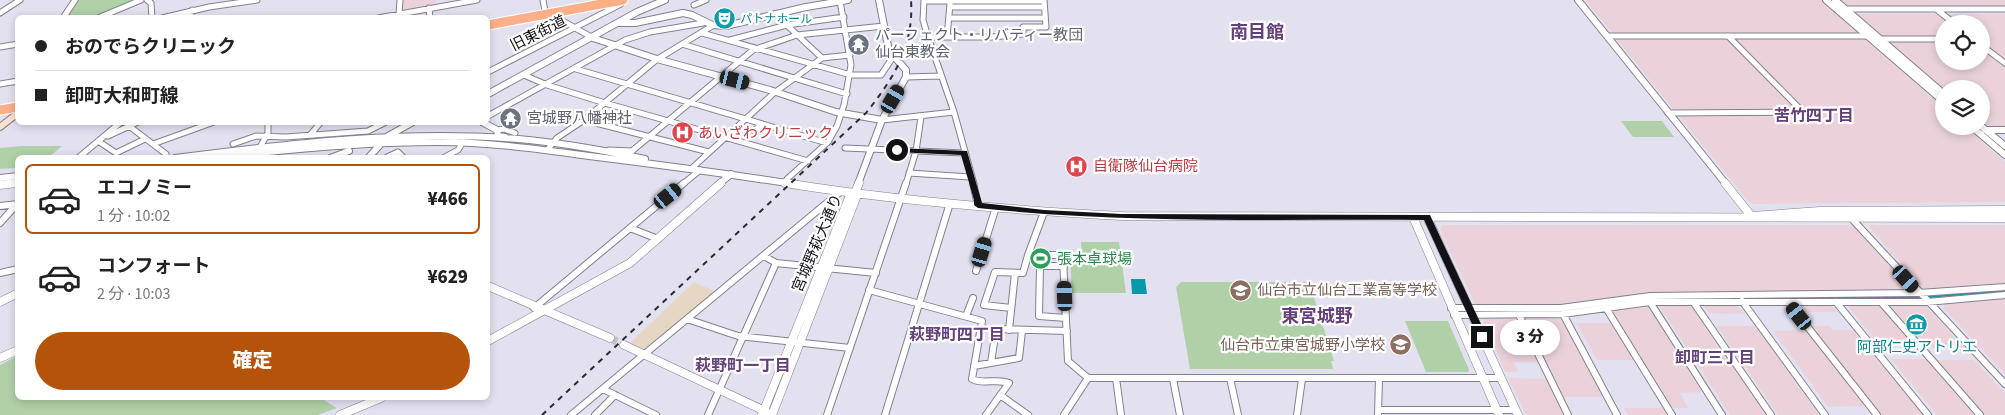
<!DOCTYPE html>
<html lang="ja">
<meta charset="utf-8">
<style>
:root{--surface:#fff;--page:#f2f2f2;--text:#222;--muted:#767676;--line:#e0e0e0;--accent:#b45309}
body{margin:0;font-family:"Source Sans 3","Noto Sans JP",sans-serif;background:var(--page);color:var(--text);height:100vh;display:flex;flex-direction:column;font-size:19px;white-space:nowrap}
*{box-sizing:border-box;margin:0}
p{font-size:16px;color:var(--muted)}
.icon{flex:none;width:28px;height:28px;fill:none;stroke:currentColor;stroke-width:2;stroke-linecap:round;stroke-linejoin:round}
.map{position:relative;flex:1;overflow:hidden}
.sheet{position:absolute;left:15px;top:155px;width:475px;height:245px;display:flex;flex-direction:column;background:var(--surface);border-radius:8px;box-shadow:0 2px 8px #0003}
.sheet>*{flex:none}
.top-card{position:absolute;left:15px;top:15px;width:475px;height:110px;border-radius:8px;box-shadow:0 2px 8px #0003;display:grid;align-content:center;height:110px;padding:0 20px;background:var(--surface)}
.controls{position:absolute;left:1935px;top:15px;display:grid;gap:10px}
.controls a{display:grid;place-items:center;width:55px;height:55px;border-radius:50%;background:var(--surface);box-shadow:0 2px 8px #0003;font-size:25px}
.end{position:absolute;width:22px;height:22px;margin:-11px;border:6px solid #121116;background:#fff;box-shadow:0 0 0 2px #fff}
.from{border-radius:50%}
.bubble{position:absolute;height:35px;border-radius:18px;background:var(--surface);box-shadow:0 2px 8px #0003;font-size:16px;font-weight:800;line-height:35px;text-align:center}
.car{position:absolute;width:15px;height:30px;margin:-15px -8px;border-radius:6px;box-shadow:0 0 4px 1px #0007;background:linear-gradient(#222 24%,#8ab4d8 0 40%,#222 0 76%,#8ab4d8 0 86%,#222 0)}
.top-card b{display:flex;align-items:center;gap:18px;height:48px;font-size:19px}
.top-card b+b{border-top:1px solid var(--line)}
.top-card i{width:12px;height:12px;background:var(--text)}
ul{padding:9px 0 0;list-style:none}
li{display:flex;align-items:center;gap:15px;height:70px;margin:0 10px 8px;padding:0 10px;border:2px solid transparent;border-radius:8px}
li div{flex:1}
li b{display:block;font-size:19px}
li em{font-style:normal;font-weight:800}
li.current{border-color:var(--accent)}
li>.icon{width:45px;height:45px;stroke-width:1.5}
.button{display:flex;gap:10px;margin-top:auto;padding:10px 20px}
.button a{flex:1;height:58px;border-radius:30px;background:var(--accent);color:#fff;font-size:20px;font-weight:800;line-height:58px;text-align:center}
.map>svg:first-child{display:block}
</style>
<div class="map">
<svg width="2005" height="415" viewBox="0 0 2005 415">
<rect width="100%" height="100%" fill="#e3e1f0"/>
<!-- commercial -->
<path fill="#ebd2da" d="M 402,0 L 436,0 L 436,6 L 401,12 Z
M 1585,0 L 1820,0 L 1859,34 L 1613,34 Z
M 1840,0 L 2005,0 L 2005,8 L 1854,8 L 1847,6 Z
M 1857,14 L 1940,14 L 1952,24 L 1944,24 L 1944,38 L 1885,39 Z
M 1946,14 L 2005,14 L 2005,61 L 1981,42 L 1981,24 L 1958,24 Z
M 1618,39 L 1724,39 L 1729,41 L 1795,108 L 1793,110 L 1673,109 L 1618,41 Z
M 1735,39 L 1865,39 L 1944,108 L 1944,126 L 1964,126 L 2005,162 L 2005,202 L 1754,204 L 1748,201 L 1677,114 L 1808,114 Z
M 1886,40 L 1944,40 L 1944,61 L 1981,61 L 1981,47 L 2005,66 L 2005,129 L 1992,129 L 1981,120 L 1981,89 L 1944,89 Z
M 1442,225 L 1849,225 L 1854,227 L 1911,289 L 1910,292 L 1647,293 L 1560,306 L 1476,306 L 1440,230 Z
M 1870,225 L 2005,225 L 2005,285 L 1931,291 L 1923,289 L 1870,228 Z
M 2005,298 L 2005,374 L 1943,308 L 1945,303 Z
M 1880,303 L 1913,341 L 1876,341 L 1847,305 L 1848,304 Z
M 1888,303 L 1919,304 L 1926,306 L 1963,347 L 1927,347 Z
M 1795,304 L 1828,304 L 1838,312 L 1802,312 Z
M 1659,305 L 1694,305 L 1769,415 L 1730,415 Z
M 1703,305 L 1736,305 L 1746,314 L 1709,313 Z
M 1648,307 L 1702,392 L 1680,393 L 1688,408 L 1671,408 L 1612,311 Z
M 1561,317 L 1604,397 L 1564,397 L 1522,318 Z
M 1485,318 L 1516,318 L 1539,362 L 1514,362 L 1518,372 L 1505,372 L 1483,320 Z
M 1576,323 L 1613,323 L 1635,360 L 1597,360 Z
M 1717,326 L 1755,326 L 1819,415 L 1778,415 Z
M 1812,326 L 1829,326 L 1834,330 L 1853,330 L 1923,415 L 1882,415 Z
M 1809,330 L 1867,406 L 1828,407 L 1773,331 Z
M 1891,359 L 1929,359 L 1977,415 L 1937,415 Z
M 1937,360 L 1974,360 L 2005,393 L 2005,415 L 1986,415 Z
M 1508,378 L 1547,379 L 1566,415 L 1526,415 Z
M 1624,408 L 1664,408 L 1669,415 L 1628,415 Z"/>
<!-- industrial -->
<path fill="#e6d7c4" d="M 694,282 L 716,292 L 648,348 L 642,349 L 630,343 Z"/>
<!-- green -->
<path fill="#b0d0a7" d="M 78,0 L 136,0 L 95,17 L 66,18 Z
M 1621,121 L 1662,121 L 1674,137 L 1633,137 Z
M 22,146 L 62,146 L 49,157 L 18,158 L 17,168 L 0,169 L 0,148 Z
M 1081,242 L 1119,242 L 1126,293 L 1072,293 L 1070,255 L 1082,255 Z
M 1181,282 L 1309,282 L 1334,361 L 1331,361 L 1333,369 L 1190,369 L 1176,287 Z
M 1405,321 L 1448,321 L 1469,370 L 1468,372 L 1426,372 Z
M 17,356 L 18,398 L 320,398 L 337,408 L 318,415 L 0,415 L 0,365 Z"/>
<!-- water -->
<path fill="#0898aa" d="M 1131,279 L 1145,279 L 1147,294 L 1132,294 Z"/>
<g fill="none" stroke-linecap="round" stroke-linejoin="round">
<!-- stream -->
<path stroke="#0898aa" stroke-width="2" d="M 1928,297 L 2005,291
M 1685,299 L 1921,297
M 1492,311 L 1514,311"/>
<!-- tertiary-tunnel -->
<path stroke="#c4c2cf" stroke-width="8" stroke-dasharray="8 4" stroke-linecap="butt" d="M 610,338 L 624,345"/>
<defs>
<path id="minor-far1" d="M 147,0 L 151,3 L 152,18
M 543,0 L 545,11 L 593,38
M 1044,0 L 1046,27 L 1023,27 L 1023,34 L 992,37 L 928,37 L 923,20 L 924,1 L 1044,1
M 694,5 L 706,0
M 950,7 L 1044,7
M 429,8 L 430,18
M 1845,9 L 2005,9
M 1936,9 L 1955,24
M 0,13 L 20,0
M 399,14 L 400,0
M 775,14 L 822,58
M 63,18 L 75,0
M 98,18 L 141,0
M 162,18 L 209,7 L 257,0
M 190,18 L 192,10
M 378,18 L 477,0
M 949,18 L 1045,18
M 702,33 L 851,75 L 881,75 L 893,57
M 1607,36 L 1870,36
M 928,37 L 954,112 L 974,184
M 947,37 L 950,4
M 1878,39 L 1944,39
M 730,40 L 787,25 L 844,17
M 682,44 L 847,94
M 1981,45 L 2005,63
M 0,47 L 18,44
M 576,69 L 827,143
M 488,72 L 621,4 L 622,0
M 524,75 L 547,85 L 605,103 L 808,161
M 906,77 L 940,76
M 0,84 L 18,81
M 1668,113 L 1803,112 L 1728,36
M 488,116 L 625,40 L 650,32 L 703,23
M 584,120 L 709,152
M 882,120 L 954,112
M 129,126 L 166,154 L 163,158
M 497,130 L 504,129 L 515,133
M 754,131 L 762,124
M 310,135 L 321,122
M 108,136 L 138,122
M 98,141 L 116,153 L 145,139
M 153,144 L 214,122
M 233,144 L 256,136 L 286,137 L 368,131 L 386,122
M 260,147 L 268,133 L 268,122
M 845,148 L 964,153
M 548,149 L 557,138 L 584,120 L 656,60 L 712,26
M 609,150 L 632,151 L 753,50 L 797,35 L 884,26
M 387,157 L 398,152 L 404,158
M 78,158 L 121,122
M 443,158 L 458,150 L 463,142
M 691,169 L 774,93 L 822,58 L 850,55
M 909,173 L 970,177
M 787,179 L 828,142 L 837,126 L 844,105 L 851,65 L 840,1
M 683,184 L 700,170
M 906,184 L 916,151 L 921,117"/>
<path id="minor" d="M 973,183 L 978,205
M 0,206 L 18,204
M 1044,212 L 1028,255 L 1056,255 L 1063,258 L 1068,361 L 1088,378
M 1852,219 L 2005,384
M 0,223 L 17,204
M 630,228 L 658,239
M 764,256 L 776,263 L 876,273
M 1064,266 L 1040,266 L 1039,316 L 1066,318
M 976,271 L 996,207
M 0,273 L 18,269
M 869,290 L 982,321 L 972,379 C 983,385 997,378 1009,383 L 986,415
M 1742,301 L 1825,415
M 1650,302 L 1722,415
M 1788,302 L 1877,415
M 1836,302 L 1928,415
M 1881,302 L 1980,415
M 1694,303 L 1771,415
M 534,308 L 684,183
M 1011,308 L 984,305 L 995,272 L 1023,273 L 1028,255
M 1451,308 L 1561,308 L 1650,296 L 1919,293 L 2005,287
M 1606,308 L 1672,415
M 1563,314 L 1617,415
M 1454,315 L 1563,314 L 1650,302 L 1927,302 L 2005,295
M 1519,315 L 1568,415
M 966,316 L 973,298
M 687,319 L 738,336 L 850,348
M 1009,330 L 1015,273
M 991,363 L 996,329 L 1067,331
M 974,366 L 1019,358 L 1022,331
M 1116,378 L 1121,415
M 1230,378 L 1238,415
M 1173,379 L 1180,415
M 603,389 L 656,415
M 1000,395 L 1028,415
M 1378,410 L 1516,410
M 571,415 L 840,192
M 595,415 L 615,395
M 708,415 L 776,263
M 827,415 L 906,183
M 885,415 L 950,203
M 1064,415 L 1088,378 L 1501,378
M 1297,415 L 1302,379
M 1378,415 L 1379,378"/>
<path id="tertiary-far1" d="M 1578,0 L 1726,184
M 1826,0 L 1944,102
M 1835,0 L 1944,94
M 619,23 L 635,23 L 683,13 L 692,15 L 712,25 L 726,26 L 806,7 L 848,0
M 593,38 L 657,59 L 770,90 L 836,112 L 882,120
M 488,94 L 637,12 L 665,0
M 482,122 L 497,130
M 1971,126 L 2005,155
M 1981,126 L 2005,146
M 497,130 L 498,136 L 505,137
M 1985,130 L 2005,130
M 175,158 C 292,143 411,129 529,140 C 568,144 607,151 645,159
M 215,158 C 289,149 364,142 438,142 C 492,142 544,150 597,157 C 662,165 728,174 793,184
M 330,158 L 349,151
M 368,158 L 388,136 L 413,122
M 0,178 L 18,176
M 5,184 L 18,183
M 719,184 L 731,174
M 858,184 L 882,120 L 906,77 L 906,70 L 889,51 L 879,0"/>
<path id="tertiary" d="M 785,183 C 896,201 1009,210 1122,216 L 2005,218
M 1725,183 L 1752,217
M 0,185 L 16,183
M 1753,216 L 1820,211 L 2005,210
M 1413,217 L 1499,415
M 1427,217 L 1518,415
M 488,286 L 610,338
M 0,302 L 18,293
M 488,341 L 630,263 L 721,183
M 624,345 L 767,412
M 0,358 L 18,350
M 340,415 L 381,398
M 762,415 L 849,198 L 855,193
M 772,415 L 856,198 L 855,193 L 859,183"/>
<path id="secondary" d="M 0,127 L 18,113"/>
<path id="trunk" d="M 488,25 L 623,0
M 0,110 L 18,107"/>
</defs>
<!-- minor-far1 casing -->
<use href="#minor-far1" stroke="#83808e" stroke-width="7"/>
<!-- minor casing -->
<use href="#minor" stroke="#83808e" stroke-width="8"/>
<!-- tertiary-far1 casing -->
<use href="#tertiary-far1" stroke="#83808e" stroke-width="8"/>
<!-- tertiary casing -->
<use href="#tertiary" stroke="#83808e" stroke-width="9"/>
<!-- secondary casing -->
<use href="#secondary" stroke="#83808e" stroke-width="8"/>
<!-- trunk casing -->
<use href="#trunk" stroke="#fff" stroke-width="11"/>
<!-- minor-far1 -->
<use href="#minor-far1" stroke="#fff" stroke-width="5"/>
<!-- minor -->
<use href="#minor" stroke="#fff" stroke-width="6"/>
<!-- tertiary-far1 -->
<use href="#tertiary-far1" stroke="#fff" stroke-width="6"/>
<!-- tertiary -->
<use href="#tertiary" stroke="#fff" stroke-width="8"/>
<!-- secondary -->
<use href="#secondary" stroke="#fde1d2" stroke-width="6"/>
<!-- trunk -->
<use href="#trunk" stroke="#faaf87" stroke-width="9"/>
<!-- rail -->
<path stroke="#2c2b31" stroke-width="2" stroke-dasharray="5.5 5.5" stroke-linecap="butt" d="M 542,415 L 866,113 C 894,78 914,46 911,0"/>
</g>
<!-- route -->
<path fill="#121116" d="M 897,148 L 967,151 L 982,203 L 1044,210 L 1122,214 L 1430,215 L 1487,337 L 1482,341 L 1478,337 L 1424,220 C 1275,219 1126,224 978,208 L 974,205 L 974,200 L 961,155 L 894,152 L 893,150 Z"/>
<!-- icons -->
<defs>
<symbol id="theatre-disc" viewBox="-11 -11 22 22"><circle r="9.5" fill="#0f9aa8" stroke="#fff"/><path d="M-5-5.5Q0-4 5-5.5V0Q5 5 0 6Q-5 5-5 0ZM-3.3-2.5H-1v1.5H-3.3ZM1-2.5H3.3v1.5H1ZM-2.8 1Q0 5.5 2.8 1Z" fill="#fff"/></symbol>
<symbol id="temple-disc" viewBox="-11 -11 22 22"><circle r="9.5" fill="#6b7280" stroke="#fff"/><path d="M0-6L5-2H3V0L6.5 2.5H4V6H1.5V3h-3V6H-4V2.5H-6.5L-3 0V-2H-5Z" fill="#fff"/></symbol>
<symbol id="hospital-disc" viewBox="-11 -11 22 22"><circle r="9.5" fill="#e0444e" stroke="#fff"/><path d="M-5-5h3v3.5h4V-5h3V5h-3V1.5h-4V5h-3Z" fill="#fff"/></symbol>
<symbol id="stadium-disc" viewBox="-11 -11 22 22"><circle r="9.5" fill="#2e9e5b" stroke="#fff"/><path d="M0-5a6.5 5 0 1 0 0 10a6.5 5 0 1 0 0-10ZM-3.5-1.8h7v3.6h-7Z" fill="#fff"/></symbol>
<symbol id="school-disc" viewBox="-11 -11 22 22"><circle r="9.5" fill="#8d6e63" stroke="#fff"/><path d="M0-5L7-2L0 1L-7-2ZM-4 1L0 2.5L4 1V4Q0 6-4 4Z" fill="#fff"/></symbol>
<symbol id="museum-disc" viewBox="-11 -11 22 22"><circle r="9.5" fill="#0f9aa8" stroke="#fff"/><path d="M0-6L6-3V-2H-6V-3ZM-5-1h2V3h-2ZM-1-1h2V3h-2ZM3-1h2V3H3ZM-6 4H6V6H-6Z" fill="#fff"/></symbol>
</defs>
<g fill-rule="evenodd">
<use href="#theatre-disc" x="712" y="6" width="25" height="25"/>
<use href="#temple-disc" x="846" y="32" width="25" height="25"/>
<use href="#temple-disc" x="498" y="106" width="25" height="25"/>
<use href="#hospital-disc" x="670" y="120" width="25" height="25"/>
<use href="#hospital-disc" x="1064" y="154" width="25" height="25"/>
<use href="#stadium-disc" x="1028" y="246" width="25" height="25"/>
<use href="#school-disc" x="1228" y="278" width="25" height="25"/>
<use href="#museum-disc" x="1904" y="312" width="25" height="25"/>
<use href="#school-disc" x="1388" y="332" width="25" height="25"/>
</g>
<g text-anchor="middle" stroke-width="4.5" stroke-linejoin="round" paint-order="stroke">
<!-- far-culture labels -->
<g font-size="12" fill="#0d838f" stroke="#fff" text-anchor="start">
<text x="740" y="23">パトナホール</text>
</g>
<!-- street labels -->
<g font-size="15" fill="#121116" stroke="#fff">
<text transform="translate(538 33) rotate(-27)" y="5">旧東街道</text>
<text transform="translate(817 243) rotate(-67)" y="5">宮城野萩大通り</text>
</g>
<!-- worship labels -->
<g font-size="15" fill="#5b616d" stroke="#fff" text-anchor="start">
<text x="875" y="40">パーフェクト・リバティー教団<tspan x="875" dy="17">仙台東教会</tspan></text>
<text x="527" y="123">宮城野八幡神社</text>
</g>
<!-- health labels -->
<g font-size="15" fill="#be3a42" stroke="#fff" text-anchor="start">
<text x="698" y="138">あいざわクリニック</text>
<text x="1093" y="171">自衛隊仙台病院</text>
</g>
<!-- leisure labels -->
<g font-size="15" fill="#27864d" stroke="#fff" text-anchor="start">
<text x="1057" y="264">張本卓球場</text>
</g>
<!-- education labels -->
<g font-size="15" fill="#785e54" stroke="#fff" text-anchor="start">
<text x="1257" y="295">仙台市立仙台工業高等学校</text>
<text x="1385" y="350" text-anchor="end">仙台市立東宮城野小学校</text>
</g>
<!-- culture labels -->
<g font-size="15" fill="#0d838f" stroke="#fff">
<text x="1917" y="352">阿部仁史アトリエ</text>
</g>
<!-- neighbourhood labels -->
<g font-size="16" font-weight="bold" fill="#64407a" stroke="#fff">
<text x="1814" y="121">苦竹四丁目</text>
<text x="957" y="340">萩野町四丁目</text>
<text x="1715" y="363">卸町三丁目</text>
<text x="743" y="371">萩野町一丁目</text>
</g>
<!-- quarter labels -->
<g font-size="18" font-weight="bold" fill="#64407a" stroke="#fff">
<text x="1257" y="38">南目館</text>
<text x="1317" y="322">東宮城野</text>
</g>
</g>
</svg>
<div class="controls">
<a><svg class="icon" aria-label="locate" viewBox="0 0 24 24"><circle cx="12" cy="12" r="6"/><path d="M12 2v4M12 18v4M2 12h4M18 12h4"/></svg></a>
<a><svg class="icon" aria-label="layers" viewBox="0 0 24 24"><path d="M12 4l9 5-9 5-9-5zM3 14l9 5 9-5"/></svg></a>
</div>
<i class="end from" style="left:897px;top:150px"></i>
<i class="end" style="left:1482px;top:337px"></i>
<div class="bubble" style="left:1500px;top:320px;width:60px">3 分</div>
<i class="car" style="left:735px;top:80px;rotate:104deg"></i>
<i class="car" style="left:893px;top:99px;rotate:30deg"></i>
<i class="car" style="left:668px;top:196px;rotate:51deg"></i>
<i class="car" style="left:982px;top:252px;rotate:17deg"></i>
<i class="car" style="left:1906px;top:279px;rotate:138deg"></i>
<i class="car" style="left:1065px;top:296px;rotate:358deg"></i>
<i class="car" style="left:1799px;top:316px;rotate:322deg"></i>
<div class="top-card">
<b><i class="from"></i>おのでらクリニック</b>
<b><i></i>卸町大和町線</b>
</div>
<section class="sheet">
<ul>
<li class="current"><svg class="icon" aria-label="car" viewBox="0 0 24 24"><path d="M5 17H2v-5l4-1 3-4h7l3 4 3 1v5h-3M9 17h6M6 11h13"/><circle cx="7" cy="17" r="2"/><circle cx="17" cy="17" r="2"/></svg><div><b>エコノミー</b><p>1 分 · 10:02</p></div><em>¥466</em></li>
<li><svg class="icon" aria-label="car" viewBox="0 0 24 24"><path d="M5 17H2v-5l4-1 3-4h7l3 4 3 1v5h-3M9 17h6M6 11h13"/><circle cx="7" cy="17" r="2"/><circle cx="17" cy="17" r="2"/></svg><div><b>コンフォート</b><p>2 分 · 10:03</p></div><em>¥629</em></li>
</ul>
<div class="button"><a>確定</a></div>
</section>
</div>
